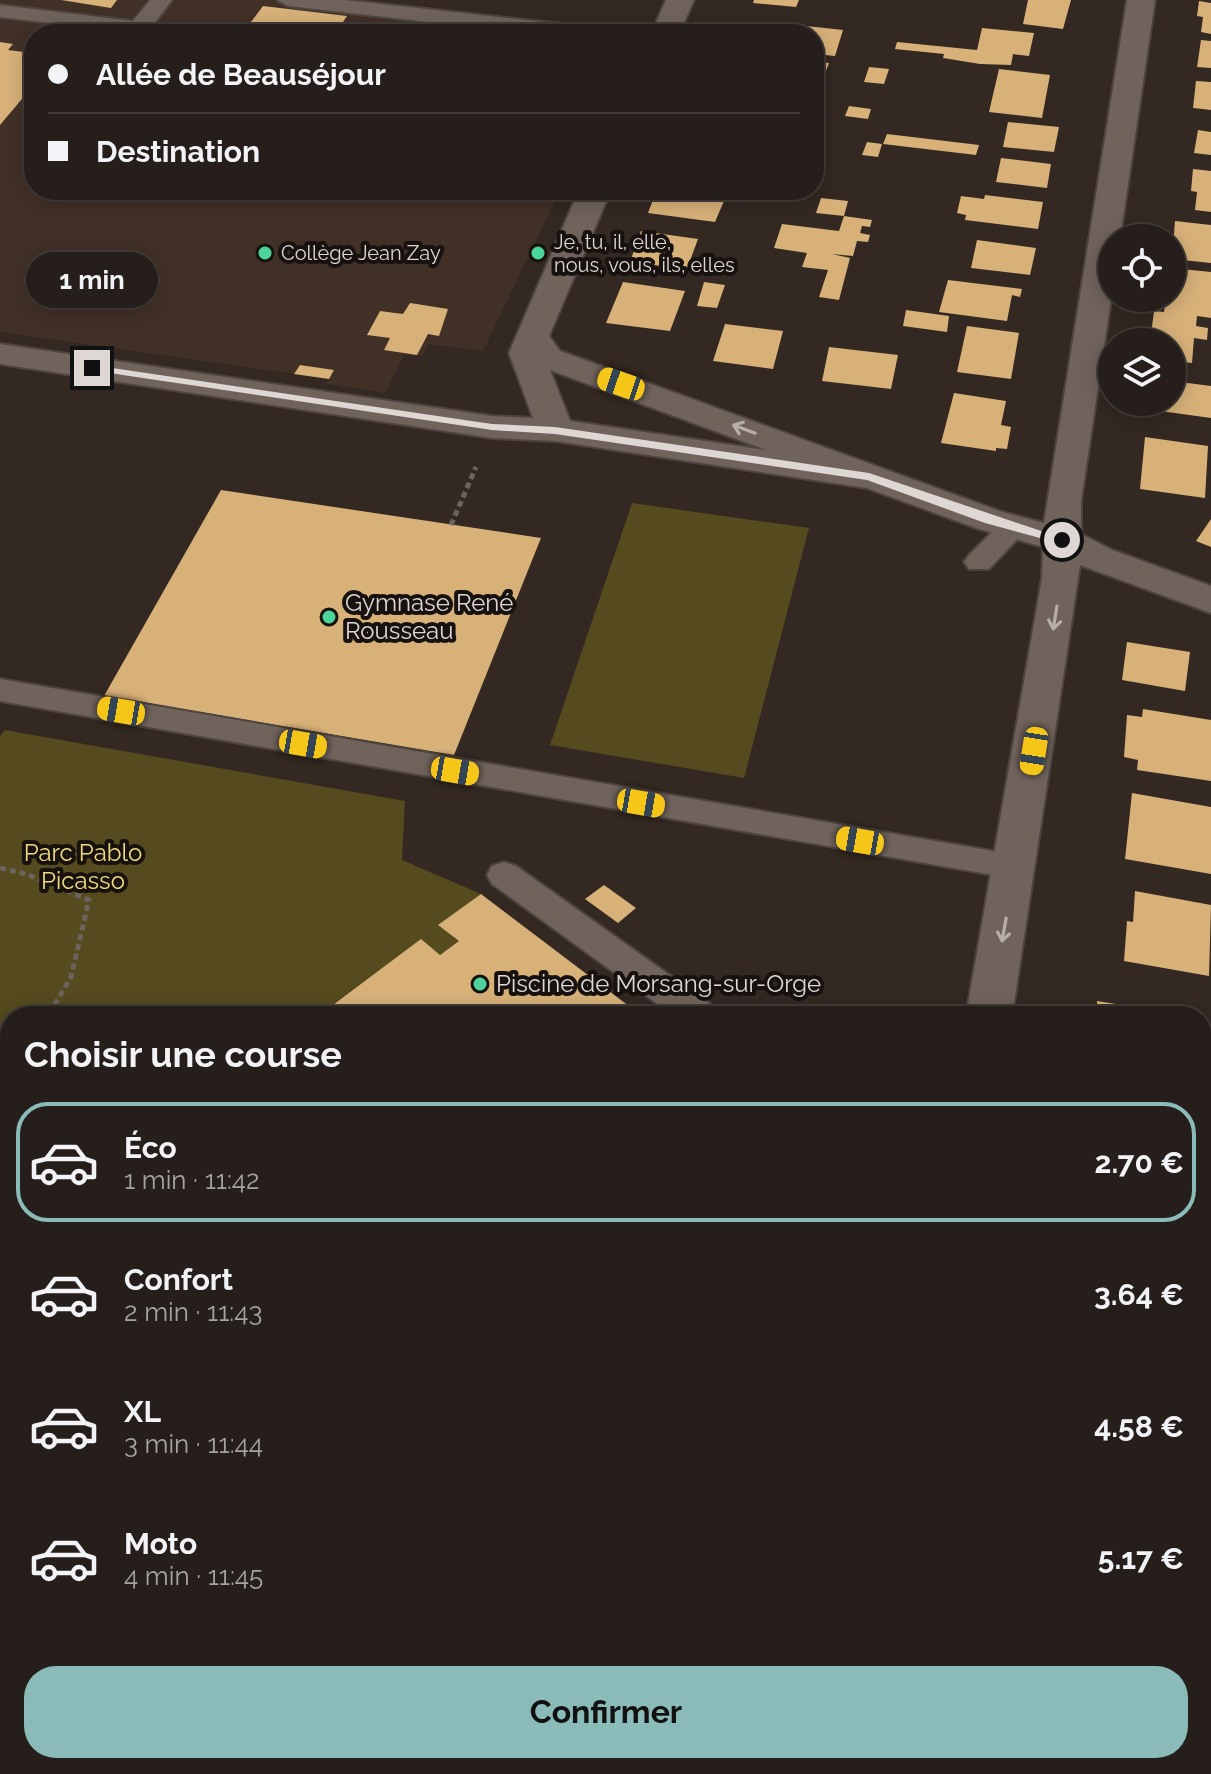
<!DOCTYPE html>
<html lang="fr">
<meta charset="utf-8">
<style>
:root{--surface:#261e1a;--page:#322b27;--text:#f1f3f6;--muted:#a4a2a2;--line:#423c39;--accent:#8bbbb9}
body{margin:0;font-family:Raleway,sans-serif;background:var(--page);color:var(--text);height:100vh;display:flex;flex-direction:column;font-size:30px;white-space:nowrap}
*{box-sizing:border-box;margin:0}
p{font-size:26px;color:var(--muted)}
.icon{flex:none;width:44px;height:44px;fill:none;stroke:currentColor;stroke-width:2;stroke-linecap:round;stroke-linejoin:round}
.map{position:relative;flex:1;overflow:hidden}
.sheet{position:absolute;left:0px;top:1006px;width:1212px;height:768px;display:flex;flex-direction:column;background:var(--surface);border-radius:32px 32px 0 0;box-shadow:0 4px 20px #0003,0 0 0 2px var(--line)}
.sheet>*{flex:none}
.hud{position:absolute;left:24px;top:24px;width:800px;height:176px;border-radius:32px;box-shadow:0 4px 20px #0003,0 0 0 2px var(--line);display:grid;align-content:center;height:176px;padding:0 24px;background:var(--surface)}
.controls{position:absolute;left:1098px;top:224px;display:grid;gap:16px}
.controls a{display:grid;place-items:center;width:88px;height:88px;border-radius:50%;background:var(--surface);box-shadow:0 4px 20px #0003,0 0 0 2px var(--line);font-size:40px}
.end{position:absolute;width:36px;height:36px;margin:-18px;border:10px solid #ded7d3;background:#111;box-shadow:0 0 0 4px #111}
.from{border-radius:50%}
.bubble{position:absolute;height:56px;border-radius:28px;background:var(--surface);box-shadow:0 4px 20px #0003,0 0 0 2px var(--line);font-size:26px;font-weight:700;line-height:56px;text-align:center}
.car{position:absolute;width:24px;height:48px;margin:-24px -12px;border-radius:10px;box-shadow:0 0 6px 2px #0007;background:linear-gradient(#f5c518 24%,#345 0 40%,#f5c518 0 76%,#345 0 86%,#f5c518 0)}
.hud b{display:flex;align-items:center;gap:28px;height:76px;font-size:30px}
.hud b+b{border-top:2px solid var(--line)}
.hud i{width:20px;height:20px;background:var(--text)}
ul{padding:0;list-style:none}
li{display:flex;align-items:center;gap:24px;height:120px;margin:0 16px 12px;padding:0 8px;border:4px solid transparent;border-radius:32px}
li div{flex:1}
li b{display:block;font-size:30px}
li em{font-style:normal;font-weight:700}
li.current{border-color:var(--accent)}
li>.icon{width:72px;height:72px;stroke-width:1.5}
h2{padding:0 24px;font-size:36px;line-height:96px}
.primary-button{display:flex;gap:16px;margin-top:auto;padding:16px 24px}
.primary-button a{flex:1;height:92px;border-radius:32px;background:var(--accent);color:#111;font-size:32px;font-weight:700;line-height:92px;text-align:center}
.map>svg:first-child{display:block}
</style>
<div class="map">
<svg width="1211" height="1774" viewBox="0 0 1211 1774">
<rect width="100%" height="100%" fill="#332822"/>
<!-- built -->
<path fill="#413026" d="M 0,0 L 337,0 L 613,32 L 626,29 L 634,34 L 34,34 L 34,190 L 560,190 L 483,351 L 429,344 L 423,355 L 404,355 L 385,393 L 326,384 L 333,370 L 300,365 L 294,374 L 0,332 Z"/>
<!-- green -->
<path fill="#554b1e" d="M 632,503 L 809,528 L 744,778 L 550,745 Z
M 5,730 L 405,801 L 402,860 L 481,894 L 439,925 L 459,941 L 440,955 L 421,940 L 322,1012 L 326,1016 L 10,1016 L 10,1764 L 278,1764 L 287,1774 L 0,1774 L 0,736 Z
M 533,1764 L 782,1764 L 782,1774 L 523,1774 Z"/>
<!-- building -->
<path fill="#d8b179" d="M 61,0 L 117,0 L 111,8 Z
M 754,0 L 799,0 L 796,7 L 753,3 Z
M 1028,0 L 1071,0 L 1063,29 L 1023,24 Z
M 1199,1 L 1211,3 L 1211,34 L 1201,32 L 1203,17 L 1197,16 Z
M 263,6 L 347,16 L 335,34 L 242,34 Z
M 788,24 L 843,30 L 835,56 L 814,54 L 814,34 L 784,34 Z
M 982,28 L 1034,33 L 1029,56 L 1013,54 L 1011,65 L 980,64 L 943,58 L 944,54 L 895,49 L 897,42 L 977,50 Z
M 1201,40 L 1211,41 L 1211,68 L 1197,67 Z
M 0,42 L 13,44 L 8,50 L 24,52 L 34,46 L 34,94 L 27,93 L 0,125 Z
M 814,61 L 829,63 L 818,91 L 814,91 Z
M 869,67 L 889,69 L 884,84 L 864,82 Z
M 999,69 L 1050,75 L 1042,118 L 989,112 Z
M 1196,81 L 1211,82 L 1211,110 L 1193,108 Z
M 849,106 L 871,109 L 868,119 L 845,116 Z
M 1008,122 L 1059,127 L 1054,152 L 1003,147 Z
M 1198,130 L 1211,132 L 1211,155 L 1194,153 Z
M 887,134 L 979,145 L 976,155 L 883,144 Z
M 867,142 L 882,144 L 878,157 L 862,155 Z
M 1001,158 L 1051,164 L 1047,188 L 996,182 Z
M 1193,169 L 1211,171 L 1211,212 L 1195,210 L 1197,192 L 1191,191 Z
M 656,192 L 724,201 L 715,222 L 648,213 Z
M 985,195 L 1043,202 L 1038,229 L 965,220 L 966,215 L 957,213 L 961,196 L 984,199 Z
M 821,198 L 848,201 L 844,216 L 816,213 Z
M 844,216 L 872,220 L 870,227 L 862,226 L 860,233 L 870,235 L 868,242 L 857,241 L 853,256 L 832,254 L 850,258 L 839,300 L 819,297 L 828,270 L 802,267 L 807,253 L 774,248 L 782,224 L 839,231 Z
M 1175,221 L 1211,225 L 1211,263 L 1172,259 Z
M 641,231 L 698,239 L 687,269 L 630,262 Z
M 977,240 L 1036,248 L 1030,275 L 971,268 Z
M 1172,268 L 1211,272 L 1211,318 L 1197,316 L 1196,326 L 1208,328 L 1207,340 L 1194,338 L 1192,363 L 1172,361 L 1172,342 L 1150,342 L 1154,311 L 1164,312 L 1166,298 L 1172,298 Z
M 948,280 L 1022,289 L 1020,297 L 1012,295 L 1007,321 L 939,312 Z
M 623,282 L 685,291 L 670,331 L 606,323 Z
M 704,282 L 725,285 L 717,308 L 697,306 Z
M 410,303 L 448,309 L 439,336 L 428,334 L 417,355 L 384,350 L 390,338 L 367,335 L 380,311 L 403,314 Z
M 906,310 L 949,316 L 947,332 L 903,326 Z
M 725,324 L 783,331 L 773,369 L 713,361 Z
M 967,326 L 1019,333 L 1011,379 L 957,372 Z
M 829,347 L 898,355 L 891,389 L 822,381 Z
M 300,365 L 334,370 L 329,379 L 294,374 Z
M 1172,381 L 1211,386 L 1211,418 L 1153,410 L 1154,402 L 1172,402 Z
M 954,393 L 1006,401 L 1001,425 L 1011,427 L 1007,449 L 996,448 L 996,451 L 941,443 Z
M 1145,437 L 1208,446 L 1205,498 L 1140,489 Z
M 221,490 L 541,538 L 454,755 L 104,696 Z
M 1211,519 L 1211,547 L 1196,541 Z
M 1127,642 L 1190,652 L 1185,691 L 1122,680 Z
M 1143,709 L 1211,720 L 1211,781 L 1137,770 L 1138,760 L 1124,757 L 1127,715 L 1142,717 Z
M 1132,793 L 1211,807 L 1211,874 L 1125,859 Z
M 604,885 L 636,908 L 618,923 L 585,899 Z
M 1135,891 L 1211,905 L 1209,976 L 1124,961 L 1127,921 L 1133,922 Z
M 481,894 L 642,1016 L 326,1016 L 322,1013 L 421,939 L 440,955 L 459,941 L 438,925 Z
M 1097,1001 L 1122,1005 L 1122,1016 L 1097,1016 Z
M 1202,1210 L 1211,1212 L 1211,1239 L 1202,1237 Z
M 1202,1608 L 1211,1613 L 1211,1741 L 1202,1735 Z
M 278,1764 L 533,1764 L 523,1774 L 287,1774 Z
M 1052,1764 L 1111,1764 L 1142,1773 L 1050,1774 Z"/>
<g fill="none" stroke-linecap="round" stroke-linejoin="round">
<defs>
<path id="service" d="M 150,0 L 172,0 L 147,33 L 141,34 L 0,17 L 0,5 L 133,21 Z
M 277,0 L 345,0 L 590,27 L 601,34 L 532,34 L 288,6 Z
M 1013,518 L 1023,521 L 1027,527 L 1023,533 L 989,569 L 969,569 L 964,562 L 969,555 L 1003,521 Z
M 0,679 L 1016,855 L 1028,858 L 1033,867 L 1028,876 L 1016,879 L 0,701 Z
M 504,862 L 516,866 L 713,1006 L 718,1016 L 674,1016 L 492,884 L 487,875 L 492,866 Z"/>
<path id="minor" d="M 666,0 L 694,0 L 679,34 L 651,34 Z
M 1127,0 L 1155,0 L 1120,238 L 1112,238 L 1112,293 L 1081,501 L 1081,534 L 1112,550 L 1211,586 L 1211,613 L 1080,565 L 1012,1016 L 966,1016 L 1042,578 L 1043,547 L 976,528 L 867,488 L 555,441 L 492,438 L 0,364 L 0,344 L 492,416 L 533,418 L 509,353 L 579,190 L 611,190 L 549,336 L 560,351 L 1002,512 L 1044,523 ZM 550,370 L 766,450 L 570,421 Z
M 844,1764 L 904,1764 L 903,1774 L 843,1774 Z"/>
</defs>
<!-- service casing -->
<use href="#service" stroke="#4d443f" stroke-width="4"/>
<!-- minor casing -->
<use href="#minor" stroke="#4d443f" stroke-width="4"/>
<!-- path-far1 -->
<path stroke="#6c635d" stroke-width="5" stroke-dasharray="6 4" stroke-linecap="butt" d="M 451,525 L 476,467
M 0,868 L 26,874 L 89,900 L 71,977 L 48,1016"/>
<!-- path -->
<path stroke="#6c635d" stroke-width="6" stroke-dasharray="7 5" stroke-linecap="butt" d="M 0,1097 L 10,1080"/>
<!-- service -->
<use href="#service" fill="#70635c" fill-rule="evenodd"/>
<!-- minor -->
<use href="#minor" fill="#70635c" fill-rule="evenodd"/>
</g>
<!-- one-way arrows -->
<defs><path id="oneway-shaft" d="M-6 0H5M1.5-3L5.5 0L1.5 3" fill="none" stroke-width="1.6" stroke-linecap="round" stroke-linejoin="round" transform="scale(2)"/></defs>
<g stroke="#b8aea9">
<use href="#oneway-shaft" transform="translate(744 429) rotate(-159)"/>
<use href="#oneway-shaft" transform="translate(1055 618) rotate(99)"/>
<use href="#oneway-shaft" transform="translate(1004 930) rotate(100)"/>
</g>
<!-- route -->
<path fill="#ded7d3" d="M 92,365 L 492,424 L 555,427 L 869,473 L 1068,540 L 1062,544 L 985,523 L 867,480 L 555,434 L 492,430 L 89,370 Z"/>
<!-- markers -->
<g fill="#4bd49b" stroke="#17120f" stroke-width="3">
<circle cx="265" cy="253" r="8"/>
<circle cx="538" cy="253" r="8"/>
<circle cx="329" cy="617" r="8"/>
<circle cx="480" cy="984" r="8"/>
</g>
<g text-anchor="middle" stroke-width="8" stroke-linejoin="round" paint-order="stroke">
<!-- far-poi labels -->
<g font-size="20" fill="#ded7d3" stroke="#17120f" text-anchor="start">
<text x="554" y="249">Je, tu, il, elle,<tspan x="554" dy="23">nous, vous, ils, elles</tspan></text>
<text x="281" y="260">Collège Jean Zay</text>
</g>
<!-- poi labels -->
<g font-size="24" fill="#ded7d3" stroke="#17120f" text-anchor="start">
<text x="345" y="611">Gymnase René<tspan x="345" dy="28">Rousseau</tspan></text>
<text x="496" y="992">Piscine de Morsang-sur-Orge</text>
</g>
<!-- park labels -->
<g font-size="24" fill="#eeda7d" stroke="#17120f">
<text x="83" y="861">Parc Pablo<tspan x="83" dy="28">Picasso</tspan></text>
</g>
</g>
</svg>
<div class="controls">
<a><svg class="icon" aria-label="locate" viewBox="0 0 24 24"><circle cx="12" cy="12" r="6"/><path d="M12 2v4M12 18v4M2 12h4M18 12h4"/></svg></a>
<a><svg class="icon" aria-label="layers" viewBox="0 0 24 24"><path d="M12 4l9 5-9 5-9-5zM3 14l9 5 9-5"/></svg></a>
</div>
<i class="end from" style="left:1062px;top:540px"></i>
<i class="end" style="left:92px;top:368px"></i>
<div class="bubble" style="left:26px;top:252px;width:132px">1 min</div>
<i class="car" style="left:621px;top:384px;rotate:289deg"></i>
<i class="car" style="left:121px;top:711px;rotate:280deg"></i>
<i class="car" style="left:303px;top:744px;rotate:100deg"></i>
<i class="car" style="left:1034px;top:751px;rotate:189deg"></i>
<i class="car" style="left:455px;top:771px;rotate:100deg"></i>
<i class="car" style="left:641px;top:803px;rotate:100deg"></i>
<i class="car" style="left:860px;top:841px;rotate:280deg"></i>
<div class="hud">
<b><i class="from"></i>Allée de Beauséjour</b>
<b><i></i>Destination</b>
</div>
<section class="sheet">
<h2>Choisir une course</h2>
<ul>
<li class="current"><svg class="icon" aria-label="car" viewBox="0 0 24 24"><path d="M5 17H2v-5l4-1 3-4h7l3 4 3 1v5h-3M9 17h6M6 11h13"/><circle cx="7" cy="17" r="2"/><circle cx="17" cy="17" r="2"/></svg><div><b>Éco</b><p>1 min · 11:42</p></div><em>2.70 €</em></li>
<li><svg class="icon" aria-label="car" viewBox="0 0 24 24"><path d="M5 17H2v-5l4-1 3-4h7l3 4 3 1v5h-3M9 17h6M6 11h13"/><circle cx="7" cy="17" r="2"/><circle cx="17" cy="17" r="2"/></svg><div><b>Confort</b><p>2 min · 11:43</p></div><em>3.64 €</em></li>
<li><svg class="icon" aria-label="car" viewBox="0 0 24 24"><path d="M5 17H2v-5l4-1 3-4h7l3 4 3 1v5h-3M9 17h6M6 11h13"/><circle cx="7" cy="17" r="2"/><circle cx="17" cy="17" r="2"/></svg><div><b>XL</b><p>3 min · 11:44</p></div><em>4.58 €</em></li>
<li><svg class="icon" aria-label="car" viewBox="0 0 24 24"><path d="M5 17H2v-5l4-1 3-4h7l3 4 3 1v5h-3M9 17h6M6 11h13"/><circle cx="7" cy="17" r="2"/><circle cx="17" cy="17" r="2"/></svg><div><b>Moto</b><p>4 min · 11:45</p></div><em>5.17 €</em></li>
</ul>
<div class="primary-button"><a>Confirmer</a></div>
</section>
</div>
